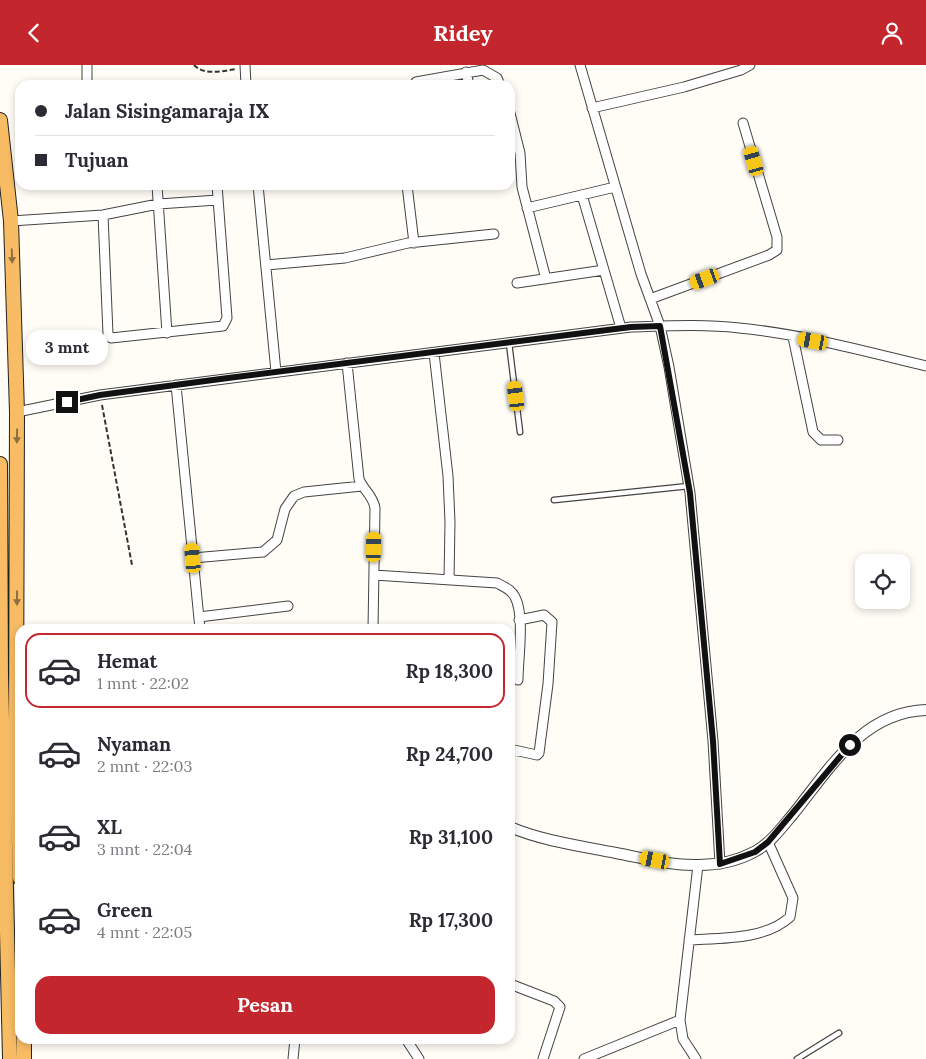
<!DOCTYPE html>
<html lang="id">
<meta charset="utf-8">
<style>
:root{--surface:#fff;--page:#f2f2f3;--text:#2b2b33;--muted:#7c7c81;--line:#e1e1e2;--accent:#c4262e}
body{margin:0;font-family:Lora,serif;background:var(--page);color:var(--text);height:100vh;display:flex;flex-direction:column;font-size:19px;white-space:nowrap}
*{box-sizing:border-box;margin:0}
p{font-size:16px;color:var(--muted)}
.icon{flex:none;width:28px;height:28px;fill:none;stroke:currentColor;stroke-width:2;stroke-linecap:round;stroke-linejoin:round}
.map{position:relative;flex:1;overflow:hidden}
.sheet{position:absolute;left:15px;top:559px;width:500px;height:420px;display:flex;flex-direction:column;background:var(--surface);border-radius:15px;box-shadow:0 2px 8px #0003}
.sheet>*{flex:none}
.guide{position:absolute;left:15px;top:15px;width:500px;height:110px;border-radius:15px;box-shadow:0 2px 8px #0003;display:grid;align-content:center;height:110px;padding:0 20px;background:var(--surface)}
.controls{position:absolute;left:855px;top:489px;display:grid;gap:10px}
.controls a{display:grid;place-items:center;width:55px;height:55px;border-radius:10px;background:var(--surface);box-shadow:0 2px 8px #0003;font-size:25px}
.end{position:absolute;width:22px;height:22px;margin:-11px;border:6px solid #111;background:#fff;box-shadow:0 0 0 2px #fff}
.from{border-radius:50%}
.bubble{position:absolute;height:35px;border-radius:15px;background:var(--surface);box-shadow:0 2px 8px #0003;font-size:16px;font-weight:800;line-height:35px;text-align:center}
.car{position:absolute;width:15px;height:30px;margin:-15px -8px;border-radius:6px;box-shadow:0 0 4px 1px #0007;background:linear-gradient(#f5c518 24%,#345 0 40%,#f5c518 0 76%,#345 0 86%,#f5c518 0)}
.guide b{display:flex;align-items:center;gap:18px;height:48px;font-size:19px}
.guide b+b{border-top:1px solid var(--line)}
.guide i{width:12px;height:12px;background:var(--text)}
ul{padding:9px 0 0;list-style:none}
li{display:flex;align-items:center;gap:15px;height:75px;margin:0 10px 8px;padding:0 10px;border:2px solid transparent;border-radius:15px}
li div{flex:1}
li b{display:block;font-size:19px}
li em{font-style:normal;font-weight:800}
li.on{border-color:var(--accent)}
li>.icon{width:45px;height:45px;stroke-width:1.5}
.cta{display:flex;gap:10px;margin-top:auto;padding:10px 20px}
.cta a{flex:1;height:58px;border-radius:15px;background:var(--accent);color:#fff;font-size:20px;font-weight:800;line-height:58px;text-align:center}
header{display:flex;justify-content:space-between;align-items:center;height:65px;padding:0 20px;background:var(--accent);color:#fff;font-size:22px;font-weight:800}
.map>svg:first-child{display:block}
</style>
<header><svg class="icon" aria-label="back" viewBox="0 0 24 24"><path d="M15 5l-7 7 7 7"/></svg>Ridey<svg class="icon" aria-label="person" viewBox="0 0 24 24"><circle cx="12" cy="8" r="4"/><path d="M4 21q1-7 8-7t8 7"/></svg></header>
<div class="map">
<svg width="926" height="994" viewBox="0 0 926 994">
<rect width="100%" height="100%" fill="#fffdf5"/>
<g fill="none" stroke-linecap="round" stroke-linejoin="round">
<defs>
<path id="service" d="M 509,278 L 520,367
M 554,435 L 689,421
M 797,994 L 839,968"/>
<path id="minor" d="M 87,0 L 87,20
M 245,0 L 246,20
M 580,0 L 641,209 L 660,261 L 669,302 L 690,428 L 713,676 L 720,799
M 466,7 L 469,20
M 416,17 L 483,5 L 497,13 L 500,20
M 592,43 L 684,22 L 741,5 L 750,0
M 510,48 L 520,88 L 522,122 L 546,214
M 157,120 L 167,268
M 258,120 L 276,307
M 407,120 L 414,178
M 582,130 L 621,263
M 527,143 L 615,122
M 103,150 L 108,269 L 111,273 L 223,261 L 227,253 L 217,120
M 11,156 L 103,150 L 158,139 L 218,135
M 266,200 L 345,193 L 408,178 L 494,169
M 517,218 L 604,205
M 650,234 L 769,190 L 777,185 L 777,172 L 743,58
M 793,272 L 813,367 L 821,375 L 838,375
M 434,288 L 448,411 L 450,457 L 449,515
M 347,298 L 359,414 C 363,425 373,430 375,443 L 373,564
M 176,320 L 200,564
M 17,347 L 100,330 L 631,262 C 667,261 703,259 739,263 C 802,269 864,286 926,301
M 193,493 L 263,487 L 277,475 L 285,444 L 294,431 L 304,427 L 362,421
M 374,510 L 497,518 C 504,522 511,524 515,532 C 525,551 518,594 518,615
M 199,552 L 288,541
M 510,689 L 514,685 L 537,690 L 539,688 L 548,619 L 552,557 L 544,550 L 519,555
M 689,875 C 721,873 765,875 790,852 L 793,833 L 768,777
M 510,919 L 554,936 L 560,942 L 543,994
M 406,974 L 419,994
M 293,994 L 295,974
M 584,994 L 680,955
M 696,994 L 683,974 L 680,955 L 698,800"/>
<path id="tertiary" d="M 510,762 C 543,776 581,781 616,788 C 643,793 671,801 699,800 C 717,800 737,796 754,787 C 770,779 782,762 794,748 C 830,703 863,647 926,645"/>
<path id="trunk" d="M 0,55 L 11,156 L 17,347 L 16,667 L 20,813
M 0,399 L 1,611 L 10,994
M 24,974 L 24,994"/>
</defs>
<!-- service casing -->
<use href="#service" stroke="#444" stroke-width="7"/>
<!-- minor casing -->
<use href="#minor" stroke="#444" stroke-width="11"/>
<!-- tertiary casing -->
<use href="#tertiary" stroke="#444" stroke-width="12"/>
<!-- trunk casing -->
<use href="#trunk" stroke="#222" stroke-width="16"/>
<!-- path -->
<path stroke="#333" stroke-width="2" stroke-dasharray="5 2.5" stroke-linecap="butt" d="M 194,0 C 205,11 222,6 237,4
M 102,340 L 132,500"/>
<!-- service -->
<use href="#service" stroke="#fff" stroke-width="4.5"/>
<!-- minor -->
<use href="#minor" stroke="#fff" stroke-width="9"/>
<!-- tertiary -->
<use href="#tertiary" stroke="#fff" stroke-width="10"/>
<!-- trunk -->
<use href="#trunk" stroke="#f7bc64" stroke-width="14"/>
</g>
<!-- one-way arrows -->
<defs><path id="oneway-solid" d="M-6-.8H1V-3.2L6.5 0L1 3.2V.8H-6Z" transform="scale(1.25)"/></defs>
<g fill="#906f3f">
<use href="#oneway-solid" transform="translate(12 191) rotate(88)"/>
<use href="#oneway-solid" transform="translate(17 371) rotate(91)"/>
<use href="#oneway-solid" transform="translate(17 533) rotate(90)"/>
</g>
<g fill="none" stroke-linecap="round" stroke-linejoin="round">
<!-- route -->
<path stroke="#111" stroke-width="6" d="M 67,337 L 100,330 L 228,313 L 631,262 L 660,261 L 690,428 L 713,676 L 720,799 L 755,787 L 768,777 L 850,680"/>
</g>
</svg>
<div class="controls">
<a><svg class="icon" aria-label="locate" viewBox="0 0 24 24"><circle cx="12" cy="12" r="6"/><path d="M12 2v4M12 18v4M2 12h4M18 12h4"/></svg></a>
</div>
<i class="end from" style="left:850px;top:680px"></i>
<i class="end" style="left:67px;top:337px"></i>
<div class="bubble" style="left:26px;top:265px;width:82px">3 mnt</div>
<i class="car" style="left:754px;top:96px;rotate:344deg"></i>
<i class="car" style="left:705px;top:214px;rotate:250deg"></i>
<i class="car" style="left:813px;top:276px;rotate:280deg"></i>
<i class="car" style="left:516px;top:331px;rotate:353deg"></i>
<i class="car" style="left:374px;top:482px;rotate:1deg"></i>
<i class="car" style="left:193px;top:493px;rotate:355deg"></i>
<i class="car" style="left:655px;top:795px;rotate:281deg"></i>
<div class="guide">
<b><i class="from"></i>Jalan Sisingamaraja IX</b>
<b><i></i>Tujuan</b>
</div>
<section class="sheet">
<ul>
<li class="on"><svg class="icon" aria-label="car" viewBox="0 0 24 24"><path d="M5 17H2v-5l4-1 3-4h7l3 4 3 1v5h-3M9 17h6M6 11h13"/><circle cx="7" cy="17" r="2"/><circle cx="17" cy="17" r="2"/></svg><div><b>Hemat</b><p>1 mnt · 22:02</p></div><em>Rp 18,300</em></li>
<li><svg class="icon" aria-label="car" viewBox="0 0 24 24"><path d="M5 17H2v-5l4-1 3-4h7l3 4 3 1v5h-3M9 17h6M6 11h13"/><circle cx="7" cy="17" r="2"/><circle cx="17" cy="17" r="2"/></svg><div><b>Nyaman</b><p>2 mnt · 22:03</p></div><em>Rp 24,700</em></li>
<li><svg class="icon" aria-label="car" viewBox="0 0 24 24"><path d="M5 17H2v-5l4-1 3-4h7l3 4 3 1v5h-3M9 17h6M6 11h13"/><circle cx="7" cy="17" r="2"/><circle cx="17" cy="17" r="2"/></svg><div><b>XL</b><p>3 mnt · 22:04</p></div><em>Rp 31,100</em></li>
<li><svg class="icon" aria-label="car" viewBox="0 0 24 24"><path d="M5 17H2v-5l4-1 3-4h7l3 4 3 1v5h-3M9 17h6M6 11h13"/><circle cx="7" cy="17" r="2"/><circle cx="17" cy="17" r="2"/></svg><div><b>Green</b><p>4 mnt · 22:05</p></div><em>Rp 17,300</em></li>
</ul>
<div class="cta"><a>Pesan</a></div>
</section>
</div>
